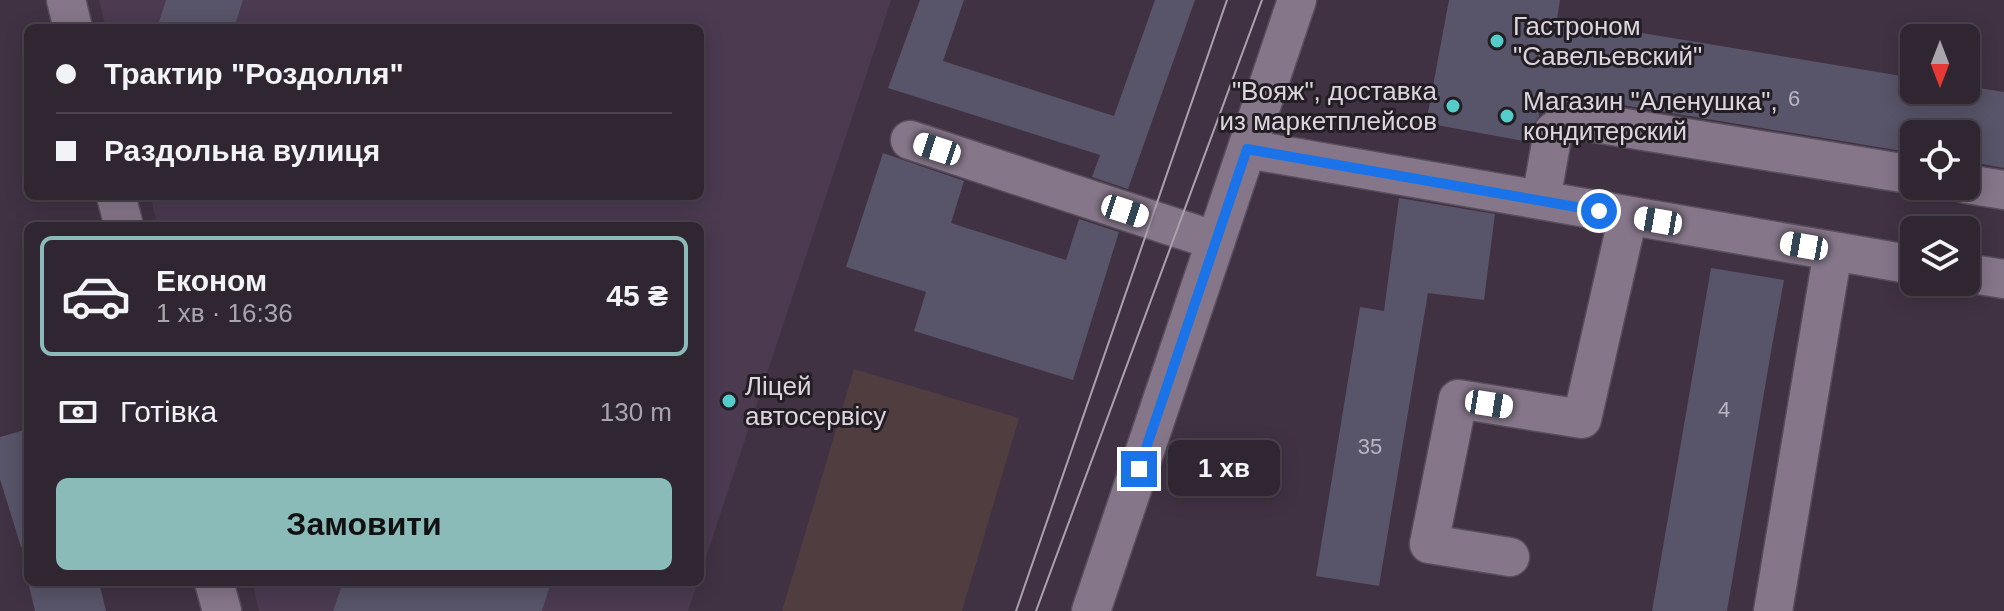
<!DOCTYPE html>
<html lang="uk">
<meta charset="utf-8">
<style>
:root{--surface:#302632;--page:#3c323e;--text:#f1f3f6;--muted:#a8a5ac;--line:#4b434d;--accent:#8bbbb9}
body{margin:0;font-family:Arial,sans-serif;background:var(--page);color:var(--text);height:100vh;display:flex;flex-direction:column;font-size:30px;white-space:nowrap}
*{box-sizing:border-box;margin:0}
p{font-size:26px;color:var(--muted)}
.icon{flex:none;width:44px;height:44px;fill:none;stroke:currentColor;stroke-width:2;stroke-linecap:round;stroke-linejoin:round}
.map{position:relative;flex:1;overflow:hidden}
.drawer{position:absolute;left:24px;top:222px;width:680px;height:364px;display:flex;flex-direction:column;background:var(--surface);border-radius:12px;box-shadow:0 4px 20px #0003,0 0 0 2px var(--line)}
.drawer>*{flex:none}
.hud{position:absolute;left:24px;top:24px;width:680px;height:176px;border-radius:12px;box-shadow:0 4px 20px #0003,0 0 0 2px var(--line);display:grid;align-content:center;height:176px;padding:0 32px;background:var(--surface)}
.needle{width:52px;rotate:180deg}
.fabs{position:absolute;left:1900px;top:24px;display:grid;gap:16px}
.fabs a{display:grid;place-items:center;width:80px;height:80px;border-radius:12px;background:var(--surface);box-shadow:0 4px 20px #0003,0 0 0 2px var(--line);font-size:40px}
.end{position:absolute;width:36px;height:36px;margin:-18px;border:10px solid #1a73e8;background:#fff;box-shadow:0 0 0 4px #fff}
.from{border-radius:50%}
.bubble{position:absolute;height:56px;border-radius:12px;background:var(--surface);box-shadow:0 4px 20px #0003,0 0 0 2px var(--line);font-size:26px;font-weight:700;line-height:56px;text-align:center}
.car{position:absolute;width:24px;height:48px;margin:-24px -12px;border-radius:10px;box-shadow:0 0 6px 2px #0007;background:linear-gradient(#fff 24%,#345 0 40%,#fff 0 76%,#345 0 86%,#fff 0)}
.hud b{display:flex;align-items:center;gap:28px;height:76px;font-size:30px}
.hud b+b{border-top:2px solid var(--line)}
.hud i{width:20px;height:20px;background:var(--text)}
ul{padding:14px 0 0;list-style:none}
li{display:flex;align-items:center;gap:24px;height:120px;margin:0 16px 12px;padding:0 16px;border:4px solid var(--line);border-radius:12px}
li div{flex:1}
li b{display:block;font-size:30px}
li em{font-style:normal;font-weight:700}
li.current{border-color:var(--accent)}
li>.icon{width:72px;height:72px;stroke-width:1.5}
.pay{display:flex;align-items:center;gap:20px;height:88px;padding:0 32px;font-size:30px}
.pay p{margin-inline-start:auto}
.primary-button{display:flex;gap:16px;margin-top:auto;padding:16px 32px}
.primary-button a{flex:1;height:92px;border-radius:12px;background:var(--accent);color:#111;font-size:32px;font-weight:700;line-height:92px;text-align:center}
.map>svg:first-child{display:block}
</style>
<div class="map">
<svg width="2004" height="611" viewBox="0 0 2004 611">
<rect width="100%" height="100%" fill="#403243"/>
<!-- built -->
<path fill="#4b3a50" d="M 99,0 L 891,0 L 700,575 L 700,226 L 158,226 L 150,196 L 700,196 L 700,28 L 106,28 Z
M 252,582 L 698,582 L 688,611 L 259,611 Z"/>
<!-- green -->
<path fill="#503d40" d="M 854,369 L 1019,418 L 962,611 L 782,611 Z"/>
<!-- building -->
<path fill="#585469" d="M 166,0 L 243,0 L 234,28 L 157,28 Z
M 920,0 L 964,0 L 943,61 L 1114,116 L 1155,0 L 1195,0 L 1128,189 L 1092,177 L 1100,155 L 888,88 Z
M 1449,0 L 1560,0 L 1557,19 L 1914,78 L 1914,90 L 1966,90 L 1966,86 L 2004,92 L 2004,168 L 1966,161 L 1966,134 L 1914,134 L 1914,153 L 1544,92 L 1539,116 L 1532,127 L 1529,142 L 1426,123 Z
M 883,153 L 964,181 L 951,223 L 1066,260 L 1079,219 L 1119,232 L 1073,380 L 914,331 L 926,292 L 846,267 Z
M 1399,198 L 1495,214 L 1484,300 L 1428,293 L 1379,586 L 1316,576 L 1360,307 L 1384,311 Z
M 1711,268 L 1784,280 L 1772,346 L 1727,611 L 1652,611 Z
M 28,429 L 28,546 L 21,547 L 0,479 L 0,437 Z
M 28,582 L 99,582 L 106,611 L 35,611 Z
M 343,582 L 551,582 L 542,611 L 333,611 Z"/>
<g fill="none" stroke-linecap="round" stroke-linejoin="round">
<defs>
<path id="minor" d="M 66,0 L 73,28
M 910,140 L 1216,241
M 1247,149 L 1833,251 L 1773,611
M 1966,184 L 2004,190
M 116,196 L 124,226
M 1541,200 L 1553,132 L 1570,119 L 1914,175
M 1833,251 L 1914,265
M 1966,273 L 2004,279
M 1510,557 L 1429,544 L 1458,399 L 1582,419 L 1628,216
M 214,582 L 222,611
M 1091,611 L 1297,0"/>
</defs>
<!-- minor casing -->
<use href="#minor" stroke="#594e5c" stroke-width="41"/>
<!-- minor -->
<use href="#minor" stroke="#857689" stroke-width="38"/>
<!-- tram -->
<path stroke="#aba1ad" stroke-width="2" d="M 1016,611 L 1227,0
M 1036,611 L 1262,0"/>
</g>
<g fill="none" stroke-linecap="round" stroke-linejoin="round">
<!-- route -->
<path stroke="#1a73e8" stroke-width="10" d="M 1139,469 L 1247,149 L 1599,211"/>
</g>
<!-- markers -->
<g fill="#53cdc9" stroke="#231d24" stroke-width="3">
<circle cx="1497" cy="41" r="8"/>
<circle cx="1453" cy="106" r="8"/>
<circle cx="1507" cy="116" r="8"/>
<circle cx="729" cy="401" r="8"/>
</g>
<g text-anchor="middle" stroke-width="6" stroke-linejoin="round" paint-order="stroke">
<!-- number labels -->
<g font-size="22" fill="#bbb4c1">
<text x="1794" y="106">6</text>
<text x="1724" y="417">4</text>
<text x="1370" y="454">35</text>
</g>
<!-- poi labels -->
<g font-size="26" fill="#dcd4de" stroke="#231d24" text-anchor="start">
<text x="1513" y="35">Гастроном<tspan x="1513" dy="30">"Савельевский"</tspan></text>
<text x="1437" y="100" text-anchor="end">"Вояж", доставка<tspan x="1437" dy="30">из маркетплейсов</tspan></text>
<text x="1523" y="110">Магазин "Аленушка",<tspan x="1523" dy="30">кондитерский</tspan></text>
<text x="745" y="395">Ліцей<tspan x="745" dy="30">автосервісу</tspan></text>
</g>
</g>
</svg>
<div class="fabs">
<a><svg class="needle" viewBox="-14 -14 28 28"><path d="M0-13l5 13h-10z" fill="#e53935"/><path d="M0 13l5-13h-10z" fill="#a8a5ac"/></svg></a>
<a><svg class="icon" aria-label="locate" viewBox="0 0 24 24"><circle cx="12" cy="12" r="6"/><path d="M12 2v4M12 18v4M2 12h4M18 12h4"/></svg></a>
<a><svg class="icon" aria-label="layers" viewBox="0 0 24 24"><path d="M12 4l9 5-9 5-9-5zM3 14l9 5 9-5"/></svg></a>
</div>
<i class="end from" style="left:1599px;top:211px"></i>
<i class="end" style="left:1139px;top:469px"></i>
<div class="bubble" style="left:1168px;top:440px;width:112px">1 хв</div>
<i class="car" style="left:937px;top:149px;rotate:288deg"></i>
<i class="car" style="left:1125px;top:211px;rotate:108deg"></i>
<i class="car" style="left:1658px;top:221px;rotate:280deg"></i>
<i class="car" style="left:1804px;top:246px;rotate:280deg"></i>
<i class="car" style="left:1489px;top:404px;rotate:99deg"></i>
<div class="hud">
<b><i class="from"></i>Трактир &quot;Роздолля&quot;</b>
<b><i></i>Раздольна вулиця</b>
</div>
<section class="drawer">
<ul>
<li class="current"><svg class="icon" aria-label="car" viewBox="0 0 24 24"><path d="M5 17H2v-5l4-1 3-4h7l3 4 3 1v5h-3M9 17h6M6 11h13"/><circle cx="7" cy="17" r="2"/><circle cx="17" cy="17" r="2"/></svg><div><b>Економ</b><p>1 хв · 16:36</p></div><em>45 ₴</em></li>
</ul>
<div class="pay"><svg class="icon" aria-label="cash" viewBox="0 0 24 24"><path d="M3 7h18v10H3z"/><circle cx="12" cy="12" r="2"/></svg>Готівка<p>130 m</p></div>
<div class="primary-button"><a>Замовити</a></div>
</section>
</div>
